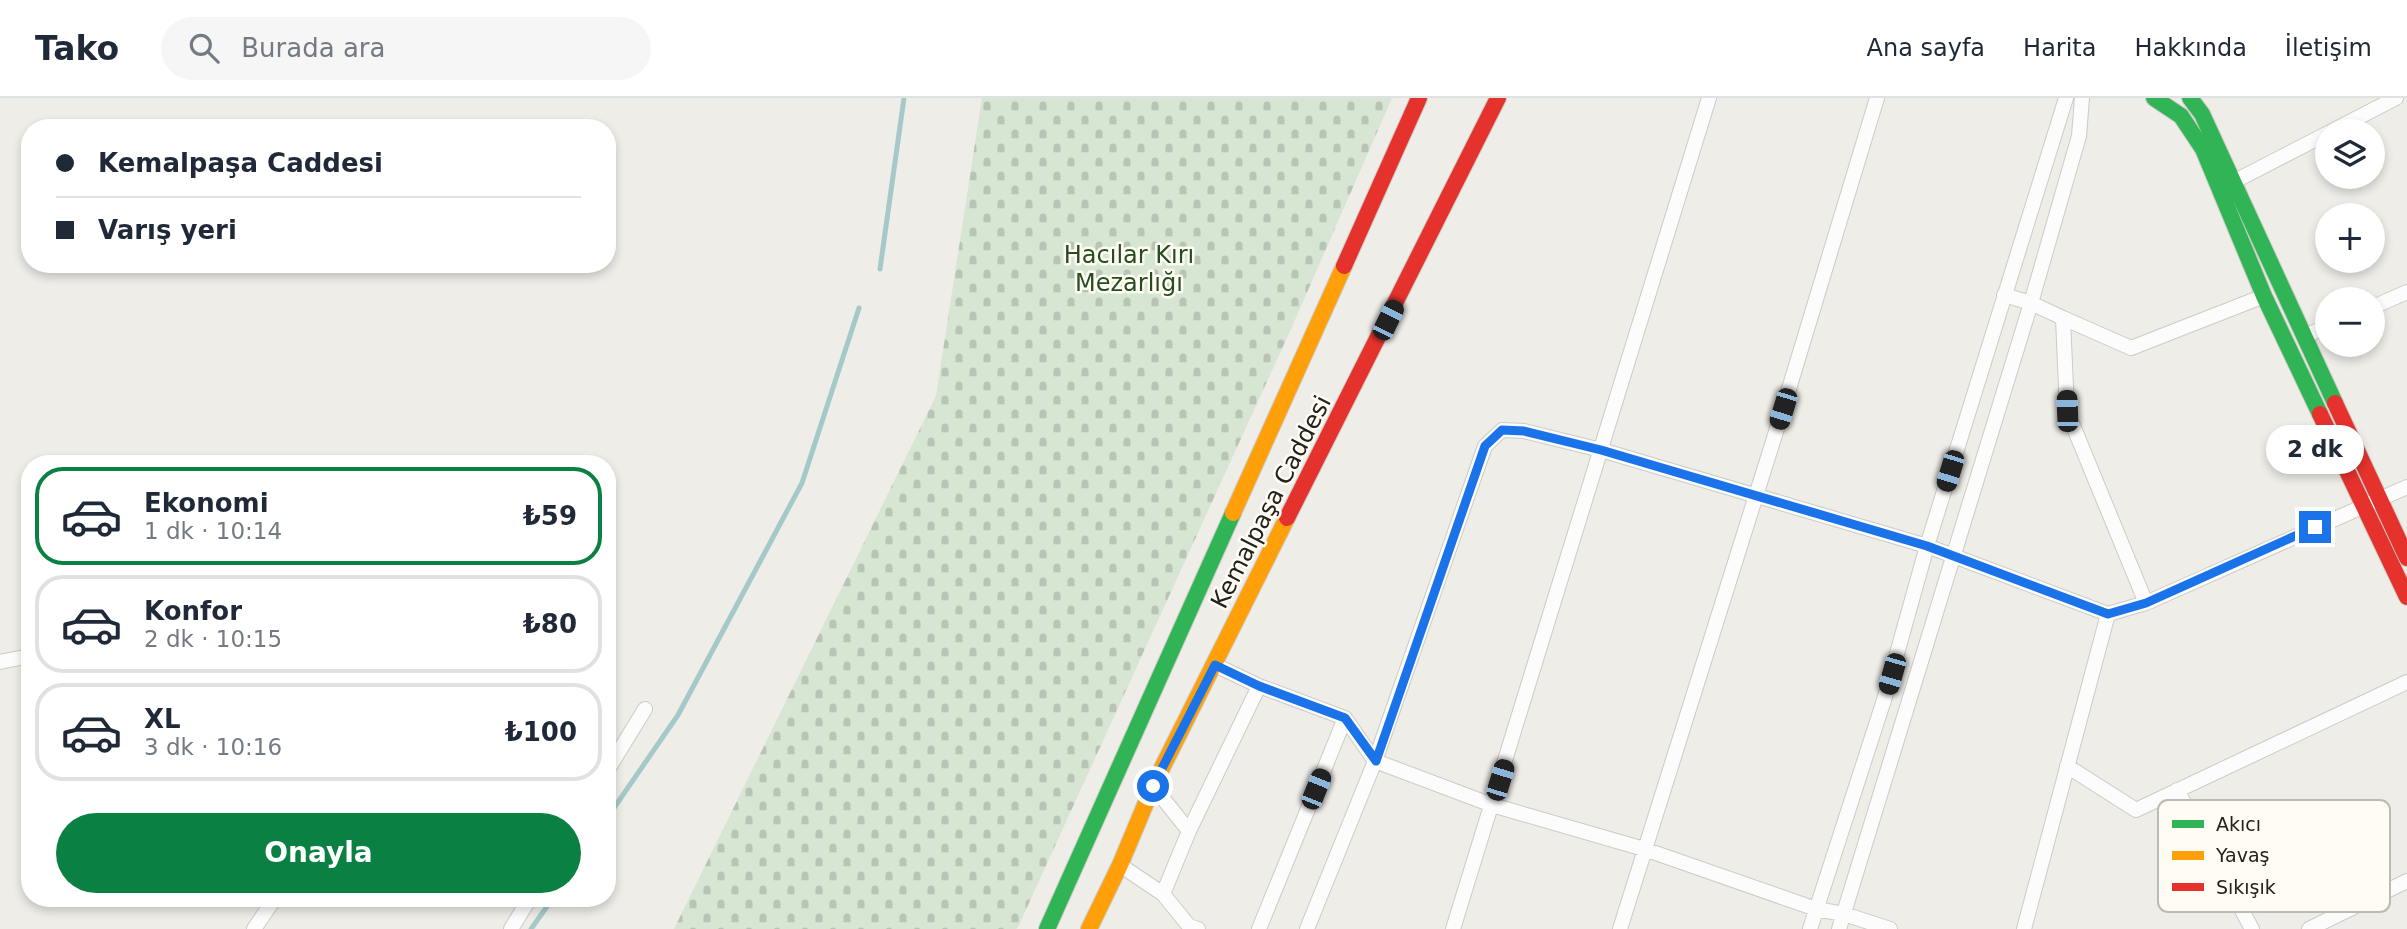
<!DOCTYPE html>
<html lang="tr">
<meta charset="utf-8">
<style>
:root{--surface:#fff;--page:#f6f6f7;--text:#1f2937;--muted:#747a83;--line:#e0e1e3;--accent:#0b8043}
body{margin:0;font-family:"DejaVu Sans",sans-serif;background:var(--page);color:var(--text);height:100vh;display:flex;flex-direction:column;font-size:26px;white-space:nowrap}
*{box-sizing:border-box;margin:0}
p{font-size:23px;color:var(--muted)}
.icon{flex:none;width:38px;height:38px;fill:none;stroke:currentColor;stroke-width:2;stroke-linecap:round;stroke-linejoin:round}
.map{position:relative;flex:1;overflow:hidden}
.side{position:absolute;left:21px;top:357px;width:595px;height:452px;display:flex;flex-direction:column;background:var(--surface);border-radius:28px;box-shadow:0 4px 10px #0003}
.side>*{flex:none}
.hud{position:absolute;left:21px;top:21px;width:595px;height:154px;border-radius:28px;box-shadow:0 4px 10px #0003;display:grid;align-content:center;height:154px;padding:0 35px;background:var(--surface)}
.buttons{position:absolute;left:2315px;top:21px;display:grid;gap:14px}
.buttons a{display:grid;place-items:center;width:70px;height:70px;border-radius:50%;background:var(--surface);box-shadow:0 4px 10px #0003;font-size:35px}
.end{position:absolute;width:32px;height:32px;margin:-16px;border:9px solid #1a73e8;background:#fff;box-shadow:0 0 0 4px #fff}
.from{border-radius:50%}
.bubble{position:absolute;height:49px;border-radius:24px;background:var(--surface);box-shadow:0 4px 10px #0003;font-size:23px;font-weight:800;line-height:49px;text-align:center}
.car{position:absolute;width:21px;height:42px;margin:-21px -10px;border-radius:9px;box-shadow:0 0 5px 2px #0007;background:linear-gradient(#222 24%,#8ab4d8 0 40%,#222 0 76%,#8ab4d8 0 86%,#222 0)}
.hud b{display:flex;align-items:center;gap:24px;height:66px;font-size:26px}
.hud b+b{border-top:2px solid var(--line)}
.hud i{width:18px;height:18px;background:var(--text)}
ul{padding:12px 0 0;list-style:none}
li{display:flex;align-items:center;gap:21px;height:98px;margin:0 14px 10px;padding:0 21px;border:4px solid var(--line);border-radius:28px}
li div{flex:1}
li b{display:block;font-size:26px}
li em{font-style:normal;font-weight:800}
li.selected{border-color:var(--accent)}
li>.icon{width:63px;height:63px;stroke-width:1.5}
.button{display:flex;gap:14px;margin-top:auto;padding:14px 35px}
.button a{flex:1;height:80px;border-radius:42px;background:var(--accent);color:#fff;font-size:28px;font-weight:800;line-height:80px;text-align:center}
header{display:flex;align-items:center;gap:42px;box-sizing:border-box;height:98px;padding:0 35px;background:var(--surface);border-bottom:2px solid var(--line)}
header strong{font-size:33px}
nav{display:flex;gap:38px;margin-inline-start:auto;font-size:24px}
.search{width:490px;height:63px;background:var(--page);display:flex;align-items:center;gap:18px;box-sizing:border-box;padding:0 24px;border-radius:38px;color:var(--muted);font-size:26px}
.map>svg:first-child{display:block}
</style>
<header>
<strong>Tako</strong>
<div class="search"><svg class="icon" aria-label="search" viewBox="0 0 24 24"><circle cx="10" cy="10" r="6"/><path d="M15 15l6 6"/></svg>Burada ara</div>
<nav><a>Ana sayfa</a><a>Harita</a><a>Hakkında</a><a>İletişim</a></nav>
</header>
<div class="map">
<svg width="2407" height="831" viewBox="0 0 2407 831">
<defs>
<pattern id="cemetery-stones" width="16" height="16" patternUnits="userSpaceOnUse" patternTransform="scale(1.75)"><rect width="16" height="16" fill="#d7e5d3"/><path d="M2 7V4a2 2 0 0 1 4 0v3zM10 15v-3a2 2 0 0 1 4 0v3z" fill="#b8c4b5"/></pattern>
</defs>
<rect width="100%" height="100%" fill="#eeede8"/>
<!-- cemetery -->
<path fill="url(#cemetery-stones)" d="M 982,0 L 1392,0 L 1291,231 L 1018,829 L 1016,831 L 674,831 L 936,298 Z"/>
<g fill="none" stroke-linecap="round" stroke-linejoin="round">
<!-- stream -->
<path stroke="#a5c9c8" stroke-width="5" d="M 880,171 L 904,0
M 607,720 L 678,617 L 802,385 L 859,210
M 531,831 L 553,800"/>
<defs>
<path id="street" d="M 2332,33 L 2396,0
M 2233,84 L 2328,35
M 2004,197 L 2031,205 L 2063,220 L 2067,313 L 2146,505
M 2373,209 L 2407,194
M 2063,220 L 2131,250 L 2264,198
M 2305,238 L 2328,228
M 0,564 L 30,558
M 1215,567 L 1259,588 L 1345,620 L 1375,663 L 1492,707 L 1644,751 L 1816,811 L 1844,816 L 1890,831
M 2067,668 L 2136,712 L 2407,584
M 607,673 L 645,611
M 1153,688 L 1189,733
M 2177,692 L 2252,831
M 1120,767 L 1163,796 L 1189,828 L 1198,831
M 1163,796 L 1189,733 L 1259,588
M 254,831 L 275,800
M 511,831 L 530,800
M 1259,831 L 1345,620
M 1307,831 L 1375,663 L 1485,348 L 1502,332 L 1524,333 L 1601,352 L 1927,448 L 2108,516 L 2146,505 L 2407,389
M 1453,831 L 1709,0
M 1620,831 L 1775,337 L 1877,0
M 1810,831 L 1884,602 L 1927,448 L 2066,0
M 1839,831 L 2031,205 L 2079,38 L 2082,0
M 2024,831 L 2108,516
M 2309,831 L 2407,783"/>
<path id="fast" d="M 2154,0 L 2181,18 L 2203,51 L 2264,198 L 2320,316
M 2190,0 L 2202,16 L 2335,305
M 1047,831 L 1233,415"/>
<path id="slow" d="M 1233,415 L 1344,168
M 1089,831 L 1120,767 L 1153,688 L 1287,420"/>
<path id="jam" d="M 1344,168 L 1419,0
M 2335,305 L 2407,460
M 2320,316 L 2407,499
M 1287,420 L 1498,0"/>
</defs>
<!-- street casing -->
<use href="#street" stroke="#cccbc6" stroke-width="16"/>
<!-- fast casing -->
<use href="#fast" stroke="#cccbc6" stroke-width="18"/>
<!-- slow casing -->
<use href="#slow" stroke="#cccbc6" stroke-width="18"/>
<!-- jam casing -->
<use href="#jam" stroke="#cccbc6" stroke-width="18"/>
<!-- street -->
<use href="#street" stroke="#fcfcfc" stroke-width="14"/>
<!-- fast -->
<use href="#fast" stroke="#30b455" stroke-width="16"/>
<!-- slow -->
<use href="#slow" stroke="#ff9f0a" stroke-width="16"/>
<!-- jam -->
<use href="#jam" stroke="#e5322d" stroke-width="16"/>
</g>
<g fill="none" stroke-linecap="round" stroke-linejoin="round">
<!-- route -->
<path stroke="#1a73e8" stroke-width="9" d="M 1153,688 L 1215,567 L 1259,588 L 1345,620 L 1376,663 L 1485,348 L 1502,332 L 1524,333 L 1601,352 L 1927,448 L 2108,516 L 2146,505 L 2315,429"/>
</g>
<g text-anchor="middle" stroke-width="5" stroke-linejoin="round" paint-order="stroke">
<!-- park labels -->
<g font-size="24" fill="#264c1f" stroke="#fffcf3">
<text x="1129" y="165">Hacılar Kırı<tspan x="1129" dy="28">Mezarlığı</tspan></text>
</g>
<!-- street labels -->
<g font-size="24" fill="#23211d" stroke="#fffcf3">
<text transform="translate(1271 404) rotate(-63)" y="8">Kemalpaşa Caddesi</text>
</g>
</g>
<!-- legend -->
<rect x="2158" y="702" width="232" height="112" rx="10" fill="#fffcf3" stroke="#bdbab3" stroke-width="2"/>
<rect x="2172" y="722" width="32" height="8" fill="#30b455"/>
<rect x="2172" y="753" width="32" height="9" fill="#ff9f0a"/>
<rect x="2172" y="785" width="32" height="8" fill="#e5322d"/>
<g font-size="19" fill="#23211d">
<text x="2216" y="733">Akıcı</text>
<text x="2216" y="764">Yavaş</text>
<text x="2216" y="796">Sıkışık</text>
</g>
</svg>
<div class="buttons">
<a><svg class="icon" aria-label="layers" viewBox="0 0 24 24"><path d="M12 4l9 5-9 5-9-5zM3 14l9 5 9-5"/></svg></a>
<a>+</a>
<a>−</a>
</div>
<i class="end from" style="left:1153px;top:688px"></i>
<i class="end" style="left:2315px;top:429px"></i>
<div class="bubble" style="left:2266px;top:327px;width:98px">2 dk</div>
<i class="car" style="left:1388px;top:222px;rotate:26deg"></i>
<i class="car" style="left:1783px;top:311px;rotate:197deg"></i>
<i class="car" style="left:2067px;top:313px;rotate:358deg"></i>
<i class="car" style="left:1950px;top:373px;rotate:197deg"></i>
<i class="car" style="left:1892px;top:576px;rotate:196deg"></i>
<i class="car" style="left:1500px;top:682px;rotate:17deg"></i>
<i class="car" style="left:1316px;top:691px;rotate:22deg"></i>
<div class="hud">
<b><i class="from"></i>Kemalpaşa Caddesi</b>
<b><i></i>Varış yeri</b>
</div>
<section class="side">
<ul>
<li class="selected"><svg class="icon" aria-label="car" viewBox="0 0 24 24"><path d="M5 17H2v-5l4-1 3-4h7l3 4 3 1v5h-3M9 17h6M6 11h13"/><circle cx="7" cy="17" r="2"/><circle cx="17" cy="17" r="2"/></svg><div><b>Ekonomi</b><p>1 dk · 10:14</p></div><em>₺59</em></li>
<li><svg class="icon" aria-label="car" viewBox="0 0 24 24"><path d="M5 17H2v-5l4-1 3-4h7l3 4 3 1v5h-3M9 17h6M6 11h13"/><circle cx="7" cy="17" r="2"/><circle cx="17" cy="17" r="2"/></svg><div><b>Konfor</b><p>2 dk · 10:15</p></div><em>₺80</em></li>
<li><svg class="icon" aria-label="car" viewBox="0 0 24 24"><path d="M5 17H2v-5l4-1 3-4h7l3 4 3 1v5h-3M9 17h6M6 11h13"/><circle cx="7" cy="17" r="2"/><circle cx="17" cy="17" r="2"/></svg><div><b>XL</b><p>3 dk · 10:16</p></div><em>₺100</em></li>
</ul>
<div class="button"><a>Onayla</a></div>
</section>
</div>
